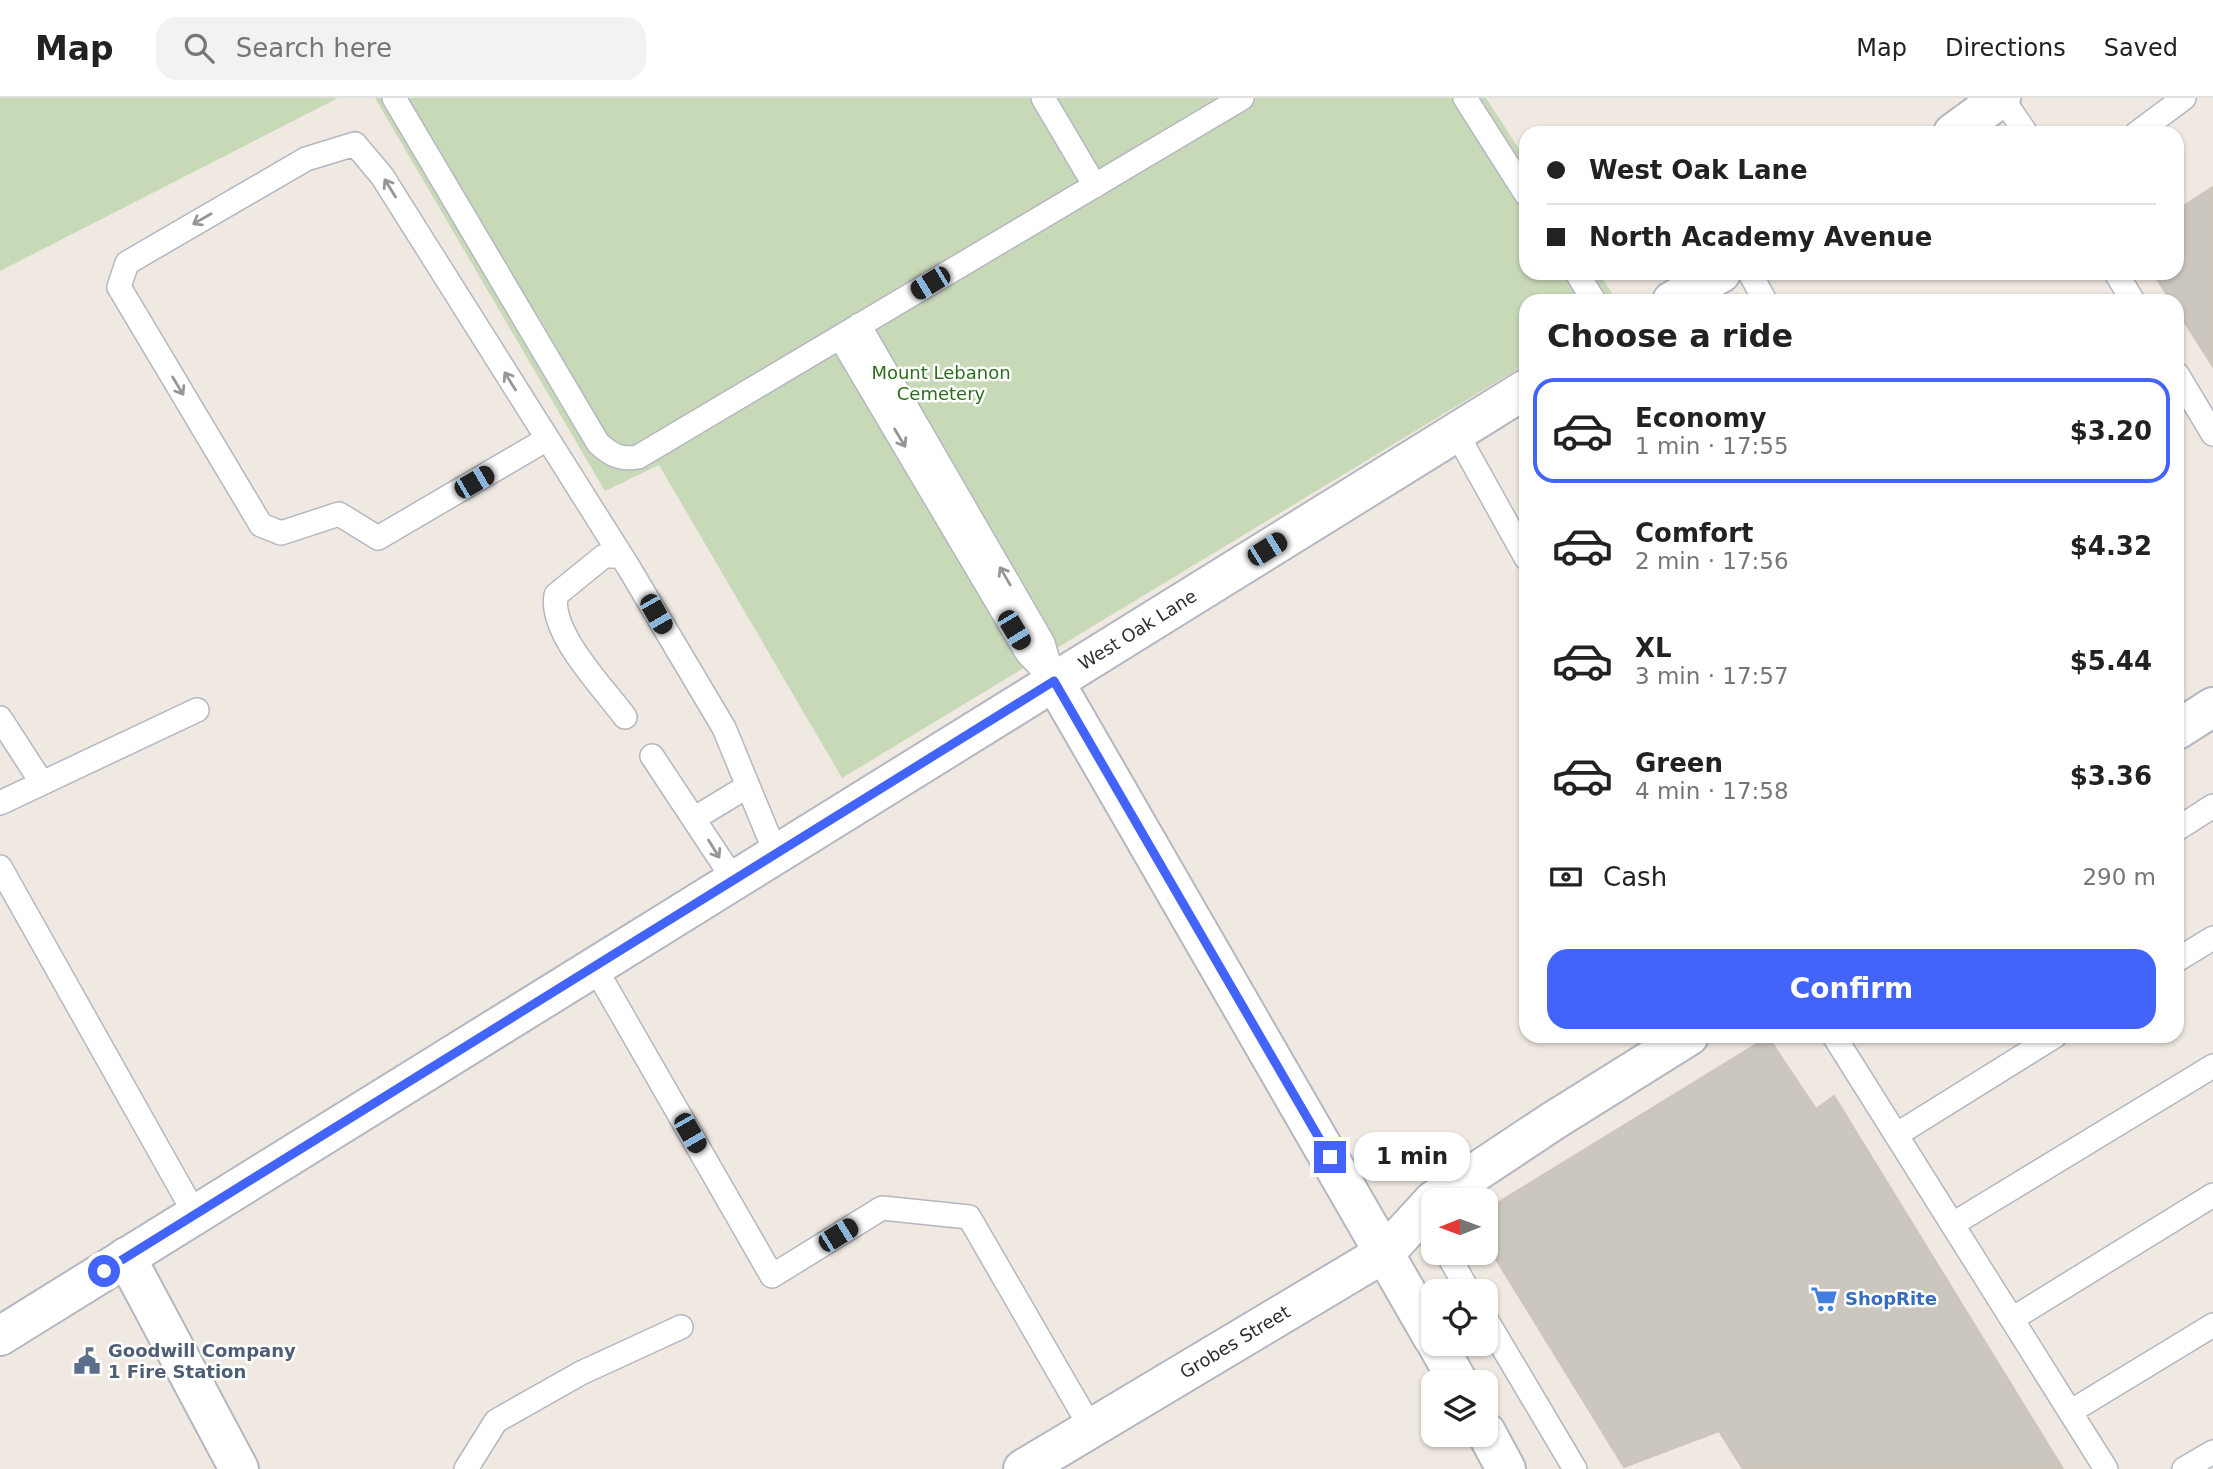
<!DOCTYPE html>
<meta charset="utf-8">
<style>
:root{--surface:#fff;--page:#f2f2f2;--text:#222;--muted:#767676;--line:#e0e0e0;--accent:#4264fb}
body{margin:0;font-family:"DejaVu Sans",sans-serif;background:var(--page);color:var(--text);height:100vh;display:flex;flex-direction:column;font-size:26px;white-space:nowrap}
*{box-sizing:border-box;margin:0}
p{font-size:23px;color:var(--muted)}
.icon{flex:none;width:38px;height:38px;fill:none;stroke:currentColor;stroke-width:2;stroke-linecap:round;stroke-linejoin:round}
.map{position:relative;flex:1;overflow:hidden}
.sheet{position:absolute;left:1519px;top:196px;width:665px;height:749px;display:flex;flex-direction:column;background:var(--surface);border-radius:21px;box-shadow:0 2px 5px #0004}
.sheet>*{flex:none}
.guide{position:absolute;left:1519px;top:28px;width:665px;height:154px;border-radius:21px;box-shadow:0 2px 5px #0004;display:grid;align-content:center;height:154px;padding:0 28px;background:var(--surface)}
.needle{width:46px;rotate:269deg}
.controls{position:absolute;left:1421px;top:1090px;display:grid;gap:14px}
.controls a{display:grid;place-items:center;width:77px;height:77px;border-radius:14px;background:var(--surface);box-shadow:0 2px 5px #0004;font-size:35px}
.end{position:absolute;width:32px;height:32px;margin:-16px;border:9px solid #4264fb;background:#fff;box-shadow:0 0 0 4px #fff}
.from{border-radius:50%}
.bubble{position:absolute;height:49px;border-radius:21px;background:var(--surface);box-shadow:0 2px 5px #0004;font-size:23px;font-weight:600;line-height:49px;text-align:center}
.car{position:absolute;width:21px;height:42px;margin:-21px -10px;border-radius:9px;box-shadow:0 0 5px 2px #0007;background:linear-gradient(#222 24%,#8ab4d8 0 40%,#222 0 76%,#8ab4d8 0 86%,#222 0)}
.guide b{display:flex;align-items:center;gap:24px;height:66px;font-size:26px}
.guide b+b{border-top:2px solid var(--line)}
.guide i{width:18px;height:18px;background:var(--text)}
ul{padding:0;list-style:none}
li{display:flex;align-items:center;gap:21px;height:105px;margin:0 14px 10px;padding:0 14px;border:4px solid transparent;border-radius:21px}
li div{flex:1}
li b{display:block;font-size:26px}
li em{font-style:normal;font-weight:600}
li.current{border-color:var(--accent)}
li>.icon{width:63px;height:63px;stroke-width:1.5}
h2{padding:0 28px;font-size:32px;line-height:84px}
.pay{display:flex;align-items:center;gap:18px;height:77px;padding:0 28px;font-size:26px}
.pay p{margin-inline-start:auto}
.action{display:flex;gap:14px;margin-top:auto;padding:14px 28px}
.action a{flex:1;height:80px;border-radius:21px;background:var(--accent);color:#fff;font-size:28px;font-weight:600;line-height:80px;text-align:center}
header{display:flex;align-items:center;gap:42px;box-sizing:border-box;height:98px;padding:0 35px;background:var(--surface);border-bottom:2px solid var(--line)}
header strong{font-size:33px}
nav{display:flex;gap:38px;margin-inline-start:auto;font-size:24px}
.search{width:490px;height:63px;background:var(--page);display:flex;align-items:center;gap:18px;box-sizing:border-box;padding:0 24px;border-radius:21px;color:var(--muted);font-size:26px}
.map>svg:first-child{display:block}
</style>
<header>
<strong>Map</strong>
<div class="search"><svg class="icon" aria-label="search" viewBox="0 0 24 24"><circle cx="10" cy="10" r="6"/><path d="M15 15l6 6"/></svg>Search here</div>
<nav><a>Map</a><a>Directions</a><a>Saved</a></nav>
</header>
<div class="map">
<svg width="2213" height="1371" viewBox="0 0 2213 1371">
<rect width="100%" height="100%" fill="#efe9e1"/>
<!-- cemetery -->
<path fill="#c8d9b8" d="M 0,0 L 338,0 L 0,173 Z
M 375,0 L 1486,0 L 1526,62 L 1526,175 L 1599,175 L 1617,203 L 1526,203 L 1526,266 L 842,680 L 659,367 L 605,393 Z"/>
<!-- building -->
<path fill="#cbc7bf" stroke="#cbc5ba" stroke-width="2" d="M 2213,89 L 2213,269 L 2177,212 L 2177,203 L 2171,203 L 2153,175 L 2177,175 L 2177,112 Z
M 1768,939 L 1816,1011 L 1834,998 L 2063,1371 L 1743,1371 L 1719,1333 L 1624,1369 L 1486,1145 L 1486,1112 Z"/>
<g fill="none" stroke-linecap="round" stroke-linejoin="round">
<defs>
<path id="lane" d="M 394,0 L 598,345 C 611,357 620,362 638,359 L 1242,0
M 1043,0 L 1095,88
M 1465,0 L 1526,96
M 2002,0 L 2026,35
M 2137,35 L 2184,0
M 1577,175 L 1594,203
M 1750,175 L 1765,203
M 2116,175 L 2133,203
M 859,227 L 1043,545 L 1054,583
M 840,239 L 1027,555 L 1052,581
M 2177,276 L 2213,336
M 1456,334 L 1526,460
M 547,341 L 378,440 L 339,416 L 281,435 L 261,427 L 119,189 L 127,165 L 306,61 L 355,46 L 382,78 L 629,470 L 724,630 L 776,756
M 620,458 L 604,458 L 556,497 C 549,535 603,589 625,619
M 0,620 L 42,685
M 652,658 L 734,782
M 0,705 L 197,612
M 695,720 L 748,688
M 2177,731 L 2213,708
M 0,769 L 195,1116
M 2177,862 L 2213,840
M 594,868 L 772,1178 L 882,1110 L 969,1119 L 1091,1330
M 1834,938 L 2106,1371
M 1896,1037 L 2055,938
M 1953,1126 L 2213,968
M 1447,1155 L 1469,1194
M 1486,1221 L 1575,1371
M 2012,1221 L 2213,1097
M 2070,1314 L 2213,1227
M 466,1371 L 496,1323 L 581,1275 L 681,1229
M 2184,1371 L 2213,1354"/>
<g id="street">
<path d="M 1054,583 L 1433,1240"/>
<path d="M 2177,632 L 2213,609"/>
<path d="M 1434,1102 L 1553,1023 L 1689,938"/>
<path d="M 126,1159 L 239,1371"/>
<path d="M 1437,1246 L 1458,1284"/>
<path d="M 1486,1334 L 1506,1371"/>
<path id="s1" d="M 1023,1371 L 1386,1154 L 1433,1103"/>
</g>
<g id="secondary">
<path d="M 1953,35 L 2001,0"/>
<path d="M 1672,203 L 1721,175"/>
<path id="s2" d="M 0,1238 L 1526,291"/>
</g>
</defs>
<!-- lane casing -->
<use href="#lane" stroke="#b4b7c1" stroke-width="26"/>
<!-- street casing -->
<use href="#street" stroke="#b4b7c1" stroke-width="42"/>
<!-- secondary casing -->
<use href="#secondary" stroke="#b4b7c1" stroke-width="42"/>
<!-- lane -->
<use href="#lane" stroke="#fff" stroke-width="23"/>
<!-- street -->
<use href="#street" stroke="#fff" stroke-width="38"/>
<!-- secondary -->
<use href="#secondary" stroke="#fff" stroke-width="38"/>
</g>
<!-- one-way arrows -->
<defs><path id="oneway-shaft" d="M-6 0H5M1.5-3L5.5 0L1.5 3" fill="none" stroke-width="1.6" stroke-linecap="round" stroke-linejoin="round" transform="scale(1.75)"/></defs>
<g stroke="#969696">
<use href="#oneway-shaft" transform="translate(390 90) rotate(-122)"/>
<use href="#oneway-shaft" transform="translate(202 121) rotate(150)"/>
<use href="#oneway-shaft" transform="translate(510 283) rotate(-122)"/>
<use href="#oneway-shaft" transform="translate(178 288) rotate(59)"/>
<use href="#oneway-shaft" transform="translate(900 340) rotate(59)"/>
<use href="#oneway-shaft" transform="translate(1005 478) rotate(-120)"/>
<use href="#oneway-shaft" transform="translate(714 751) rotate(58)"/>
</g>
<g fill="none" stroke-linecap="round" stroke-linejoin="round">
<!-- route -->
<path stroke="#4264fb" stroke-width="9" d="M 104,1173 L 1054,583 L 1330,1059"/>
</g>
<!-- icons -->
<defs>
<symbol id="supermarket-bare" viewBox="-9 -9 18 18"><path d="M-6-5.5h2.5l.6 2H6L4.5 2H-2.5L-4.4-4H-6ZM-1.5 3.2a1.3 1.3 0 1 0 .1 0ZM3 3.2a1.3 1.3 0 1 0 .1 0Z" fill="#3f7fe0" stroke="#fff" stroke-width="2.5" paint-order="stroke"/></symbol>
<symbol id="civic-bare" viewBox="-9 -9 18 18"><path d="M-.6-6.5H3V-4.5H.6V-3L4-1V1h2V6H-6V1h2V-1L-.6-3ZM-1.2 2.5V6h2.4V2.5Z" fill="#5c6f8a" stroke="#fff" stroke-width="2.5" paint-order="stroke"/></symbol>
</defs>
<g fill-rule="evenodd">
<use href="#supermarket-bare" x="1805" y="1182" width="38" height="38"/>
<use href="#civic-bare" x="68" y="1244" width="38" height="38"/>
</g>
<g text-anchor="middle" stroke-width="5" stroke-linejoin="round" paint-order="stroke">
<!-- park labels -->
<g font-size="18" fill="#2c6e1b" stroke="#fff">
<text x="941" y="281">Mount Lebanon<tspan x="941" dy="21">Cemetery</tspan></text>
</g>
<!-- street labels -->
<g font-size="18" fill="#2e2e2e" stroke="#fff">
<text dy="6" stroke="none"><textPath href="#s2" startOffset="1339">West Oak Lane</textPath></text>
<text dy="6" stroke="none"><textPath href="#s1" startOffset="247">Grobes Street</textPath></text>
</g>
<!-- shop labels -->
<g font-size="18" font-weight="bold" fill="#366cbe" stroke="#fff" text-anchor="start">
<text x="1845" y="1207">ShopRite</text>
</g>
<!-- service labels -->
<g font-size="18" font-weight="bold" fill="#4e5e75" stroke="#fff" text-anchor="start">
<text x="108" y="1259">Goodwill Company<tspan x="108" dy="21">1 Fire Station</tspan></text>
</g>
</g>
</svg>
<div class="controls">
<a><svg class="needle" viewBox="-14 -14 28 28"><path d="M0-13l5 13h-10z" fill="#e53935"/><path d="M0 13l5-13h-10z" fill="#767676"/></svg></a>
<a><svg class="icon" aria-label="locate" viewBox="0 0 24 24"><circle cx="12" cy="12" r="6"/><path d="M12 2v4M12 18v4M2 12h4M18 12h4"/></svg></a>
<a><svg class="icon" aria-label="layers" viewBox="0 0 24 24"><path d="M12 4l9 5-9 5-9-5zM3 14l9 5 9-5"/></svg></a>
</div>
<i class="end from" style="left:104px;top:1173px"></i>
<i class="end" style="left:1330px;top:1059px"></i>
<div class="bubble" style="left:1354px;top:1034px;width:116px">1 min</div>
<i class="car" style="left:930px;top:185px;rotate:239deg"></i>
<i class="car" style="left:474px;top:384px;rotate:60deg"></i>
<i class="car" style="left:1267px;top:451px;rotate:58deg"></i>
<i class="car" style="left:656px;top:516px;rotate:150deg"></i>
<i class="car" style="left:1014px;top:532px;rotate:149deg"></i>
<i class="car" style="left:690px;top:1035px;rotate:150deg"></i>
<i class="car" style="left:838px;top:1137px;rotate:58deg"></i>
<div class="guide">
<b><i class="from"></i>West Oak Lane</b>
<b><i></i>North Academy Avenue</b>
</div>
<section class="sheet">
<h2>Choose a ride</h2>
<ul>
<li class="current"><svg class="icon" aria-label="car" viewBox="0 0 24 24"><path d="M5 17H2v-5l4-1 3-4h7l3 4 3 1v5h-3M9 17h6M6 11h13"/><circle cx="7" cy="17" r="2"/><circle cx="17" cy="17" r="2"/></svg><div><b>Economy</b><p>1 min · 17:55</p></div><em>$3.20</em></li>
<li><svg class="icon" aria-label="car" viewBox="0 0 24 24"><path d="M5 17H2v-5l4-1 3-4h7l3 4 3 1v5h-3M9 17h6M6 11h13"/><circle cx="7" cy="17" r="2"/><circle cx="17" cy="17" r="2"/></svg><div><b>Comfort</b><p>2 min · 17:56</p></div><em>$4.32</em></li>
<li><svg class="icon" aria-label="car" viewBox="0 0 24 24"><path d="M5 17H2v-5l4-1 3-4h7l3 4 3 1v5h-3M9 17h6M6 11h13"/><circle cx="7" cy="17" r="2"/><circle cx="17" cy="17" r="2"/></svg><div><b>XL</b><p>3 min · 17:57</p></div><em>$5.44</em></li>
<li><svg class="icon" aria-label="car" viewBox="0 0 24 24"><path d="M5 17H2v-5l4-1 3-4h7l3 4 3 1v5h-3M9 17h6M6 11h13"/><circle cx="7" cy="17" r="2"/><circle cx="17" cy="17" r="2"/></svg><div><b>Green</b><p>4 min · 17:58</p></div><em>$3.36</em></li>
</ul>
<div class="pay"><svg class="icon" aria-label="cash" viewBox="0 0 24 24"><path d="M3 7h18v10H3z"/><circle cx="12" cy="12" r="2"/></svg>Cash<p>290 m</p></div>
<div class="action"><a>Confirm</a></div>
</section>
</div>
